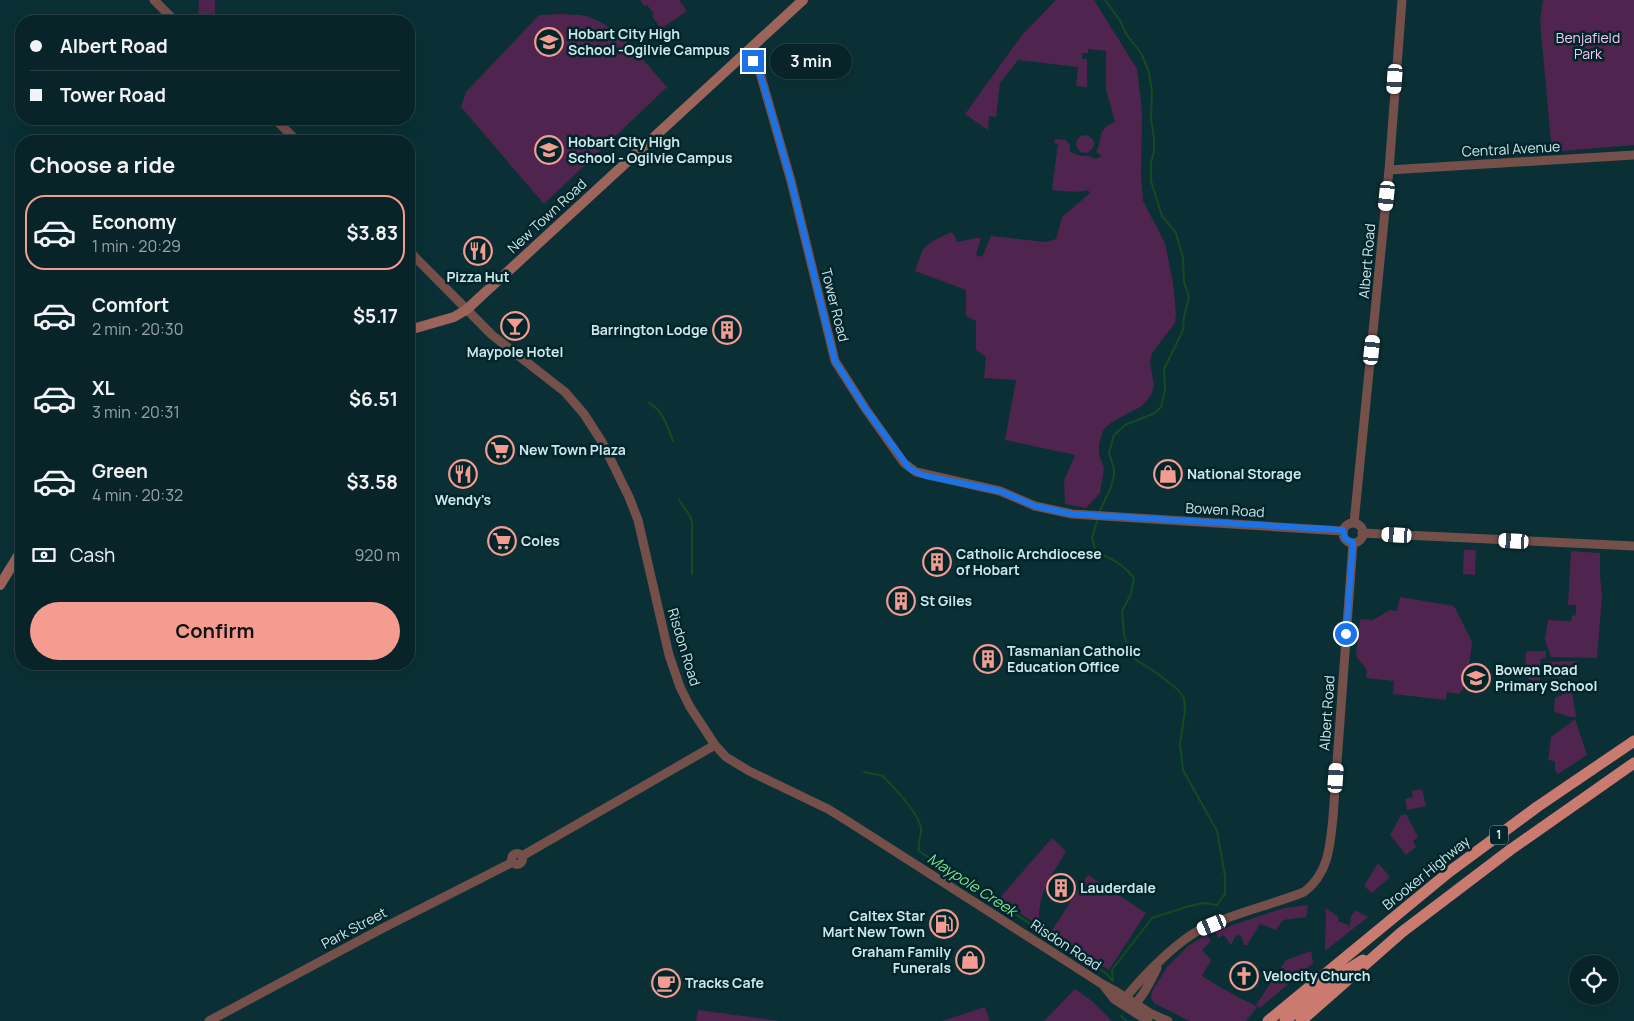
<!DOCTYPE html>
<meta charset="utf-8">
<style>
:root{--surface:#082428;--page:#163034;--text:#f1f3f6;--muted:#98a4a8;--line:#294145;--accent:#f59c91}
body{margin:0;font-family:Manrope,sans-serif;background:var(--page);color:var(--text);height:100vh;display:flex;flex-direction:column;font-size:19px;white-space:nowrap}
*{box-sizing:border-box;margin:0}
p{font-size:16px;color:var(--muted)}
.icon{flex:none;width:28px;height:28px;fill:none;stroke:currentColor;stroke-width:2;stroke-linecap:round;stroke-linejoin:round}
.map{position:relative;flex:1;overflow:hidden}
.panel{position:absolute;left:15px;top:135px;width:400px;height:535px;display:flex;flex-direction:column;background:var(--surface);border-radius:20px;box-shadow:0 5px 20px #0002,0 0 0 1px var(--line)}
.panel>*{flex:none}
.banner{position:absolute;left:15px;top:15px;width:400px;height:110px;border-radius:20px;box-shadow:0 5px 20px #0002,0 0 0 1px var(--line);display:grid;align-content:center;height:110px;padding:0 15px;background:var(--surface)}
.tools{position:absolute;left:1569px;top:955px;display:grid;gap:10px}
.tools a{display:grid;place-items:center;width:50px;height:50px;border-radius:50%;background:var(--surface);box-shadow:0 5px 20px #0002,0 0 0 1px var(--line);font-size:25px}
.end{position:absolute;width:22px;height:22px;margin:-11px;border:6px solid #1a73e8;background:#fff;box-shadow:0 0 0 2px #fff}
.from{border-radius:50%}
.bubble{position:absolute;height:35px;border-radius:18px;background:var(--surface);box-shadow:0 5px 20px #0002,0 0 0 1px var(--line);font-size:16px;font-weight:700;line-height:35px;text-align:center}
.car{position:absolute;width:15px;height:30px;margin:-15px -8px;border-radius:6px;box-shadow:0 0 4px 1px #0007;background:linear-gradient(#fff 24%,#345 0 40%,#fff 0 76%,#345 0 86%,#fff 0)}
.banner b{display:flex;align-items:center;gap:18px;height:48px;font-size:19px}
.banner b+b{border-top:1px solid var(--line)}
.banner i{width:12px;height:12px;background:var(--text)}
ul{padding:0;list-style:none}
li{display:flex;align-items:center;gap:15px;height:75px;margin:0 10px 8px;padding:0 5px;border:2px solid transparent;border-radius:20px}
li div{flex:1}
li b{display:block;font-size:19px}
li em{font-style:normal;font-weight:700}
li.on{border-color:var(--accent)}
li>.icon{width:45px;height:45px;stroke-width:1.5}
h2{padding:0 15px;font-size:22px;line-height:60px}
.pay{display:flex;align-items:center;gap:12px;height:55px;padding:0 15px;font-size:19px}
.pay p{margin-inline-start:auto}
.action{display:flex;gap:10px;margin-top:auto;padding:10px 15px}
.action a{flex:1;height:58px;border-radius:30px;background:var(--accent);color:#111;font-size:20px;font-weight:700;line-height:58px;text-align:center}
.map>svg:first-child{display:block}
</style>
<div class="map">
<svg width="1634" height="1021" viewBox="0 0 1634 1021">
<rect width="100%" height="100%" fill="#0a3035"/>
<!-- green -->
<path fill="#4f244e" d="M 199,0 L 215,0 L 215,20 L 198,19 Z
M 640,0 L 679,0 L 687,11 L 661,29 L 652,16 L 654,14 L 647,5 L 644,6 Z
M 1056,0 L 1094,0 L 1137,69 L 1142,111 L 1141,177 L 1143,201 L 1165,243 L 1173,283 L 1176,313 L 1175,323 L 1152,353 L 1150,362 L 1154,386 L 1151,395 L 1142,406 L 1112,422 L 1103,430 L 1099,445 L 1099,455 L 1104,468 L 1100,493 L 1086,508 L 1065,504 L 1064,481 L 1075,455 L 1005,440 L 1016,380 L 984,378 L 986,357 L 976,350 L 976,321 L 966,316 L 966,290 L 915,271 L 923,249 L 933,241 L 951,232 L 955,236 L 957,242 L 976,238 L 981,238 L 976,255 L 982,257 L 991,236 L 1046,242 L 1056,239 L 1062,217 L 1090,193 L 1088,190 L 1076,192 L 1052,190 L 1058,144 L 1054,143 L 1055,139 L 1066,140 L 1070,145 L 1070,152 L 1081,156 L 1089,156 L 1095,159 L 1102,156 L 1096,152 C 1104,138 1095,130 1115,122 L 1106,89 L 1106,51 L 1088,49 L 1088,53 L 1082,53 L 1082,59 L 1087,59 L 1087,87 L 1076,86 L 1078,67 L 1018,60 L 1000,83 L 996,117 L 989,116 L 988,130 L 965,114 L 1022,35 Z
M 1543,0 L 1634,0 L 1634,145 L 1552,152 L 1540,22 Z
M 562,14 C 571,15 581,14 589,17 C 622,29 644,62 667,87 L 544,204 L 461,107 L 466,92 L 539,15 Z
M1076 144a9 9 0 1 1 18 0a9 9 0 1 1-18 0Z
M 1464,550 L 1476,550 L 1475,575 L 1463,574 Z
M 1571,551 L 1600,553 L 1600,574 L 1602,596 L 1597,658 L 1551,657 L 1545,639 L 1548,620 L 1571,621 L 1572,616 L 1576,615 L 1576,605 L 1568,605 Z
M 1400,597 L 1454,606 L 1472,642 L 1467,683 L 1459,694 L 1447,692 L 1446,700 L 1393,694 L 1394,681 L 1366,678 L 1367,670 L 1356,656 L 1360,619 L 1373,620 L 1390,610 L 1397,611 Z
M 1529,651 L 1546,651 L 1546,658 L 1540,659 L 1540,684 L 1527,678 L 1527,671 L 1525,669 L 1526,653 Z
M 1577,661 L 1577,678 L 1544,678 L 1544,662 Z
M 1572,692 L 1576,717 C 1567,718 1562,713 1554,712 L 1555,698 L 1562,695 L 1562,694 Z
M 1575,719 L 1587,755 L 1558,774 L 1555,770 L 1555,761 L 1548,760 L 1551,737 Z
M 1422,789 L 1426,806 L 1407,810 L 1405,799 L 1413,797 L 1412,791 Z
M 1406,814 L 1418,837 L 1413,841 L 1416,847 L 1406,855 L 1390,835 L 1401,815 Z
M 1052,838 L 1066,851 C 1052,876 1035,896 1040,926 L 998,900 Z
M 1378,863 L 1390,877 L 1372,893 L 1364,886 Z
M 1088,875 L 1146,913 L 1109,970 L 1051,932 Z
M 1308,905 L 1306,917 L 1283,920 L 1276,930 L 1260,924 L 1247,945 L 1244,945 L 1241,936 L 1236,935 L 1231,945 L 1224,935 L 1218,938 L 1215,931 L 1284,908 Z
M 1326,908 L 1338,917 L 1338,921 L 1348,925 L 1349,928 L 1351,920 L 1350,919 L 1355,910 L 1368,917 L 1325,951 Z
M 1207,934 L 1211,941 L 1202,950 L 1211,960 L 1202,976 L 1220,987 L 1257,1007 L 1246,1021 L 1189,1021 L 1154,1003 L 1151,998 L 1152,991 L 1167,967 L 1188,946 Z
M 1311,951 L 1313,963 L 1260,1008 L 1256,1005 L 1286,960 Z
M 1075,989 L 1092,1001 L 1112,1021 L 1044,1021 Z
M 985,1007 L 990,1021 L 942,1021 Z
M 698,1010 L 780,1021 L 696,1021 Z"/>
<g fill="none" stroke-linecap="round" stroke-linejoin="round">
<!-- stream -->
<path stroke="#144b21" stroke-width="2" d="M 649,403 C 663,410 668,428 673,441
M 679,500 L 690,516 L 692,523 L 692,574
M 1099,513 L 1111,487 L 1114,475 L 1114,469 L 1109,453 L 1114,435 L 1125,425 L 1155,413 L 1161,407 L 1165,390 L 1164,369 L 1183,330 L 1184,317 L 1189,297 L 1184,282 L 1183,258 L 1176,233 L 1162,216 L 1151,181 L 1151,163 L 1154,152 L 1154,138 L 1151,119 L 1152,92 L 1149,72 L 1141,53 L 1127,35 L 1119,19 L 1105,0
M 1098,518 L 1092,538 L 1096,552 C 1112,559 1123,564 1134,578 L 1131,594 L 1122,611 L 1124,634 L 1129,652 L 1135,659 L 1158,674 L 1177,689 L 1184,698 L 1185,711 L 1180,744 L 1183,770 L 1217,831 L 1225,876 L 1225,894 L 1217,905 L 1203,903 L 1186,907 L 1152,918 L 1112,970 L 1113,981
M 864,772 L 883,776 C 893,787 919,813 921,828 C 922,836 917,841 919,851 L 1107,974 L 1113,981
M 1121,1016 L 1127,1021"/>
<!-- tertiary -->
<path stroke="#75504b" stroke-width="9" d="M 154,0 L 175,21
M 745,54 L 753,61 L 760,73 L 791,181 L 835,361 L 865,408 L 904,463 L 916,472 L 1000,491 L 1035,506 L 1072,514 L 1343,531
M 275,119 L 297,141
M 1389,170 L 1634,155
M 409,251 L 492,335 L 565,392 L 584,414 L 602,442 L 629,497 L 638,520 L 669,655 L 680,687 L 690,707 L 715,745 L 726,757 L 749,771 L 828,809 L 849,822 L 1102,984 L 1117,992 L 1150,1013 L 1168,1021
M 1354,523 L 1389,170 L 1402,0
M1343 533a10 10 0 1 1 20 0a10 10 0 1 1-20 0Z
M 1362,533 L 1634,546
M511.5 859a5.5 5.5 0 1 1 11 0a5.5 5.5 0 1 1-11 0Z
M 522,856 L 715,745
M 1104,986 L 1114,999 L 1148,1021
M 1131,1006 C 1141,1002 1152,978 1157,968
M 1127,1007 L 1126,997 C 1144,975 1177,941 1203,928 C 1235,913 1271,905 1304,892 C 1329,873 1330,846 1333,817 L 1353,543
M 209,1021 L 383,928 L 513,862"/>
<!-- secondary -->
<path stroke="#9d645c" stroke-width="10" d="M 409,330 L 454,317 L 466,310 L 803,0
M 0,585 L 21,551"/>
<!-- trunk -->
<path stroke="#cb7a6f" stroke-width="11" d="M 1268,1021 L 1449,872 L 1537,807 L 1634,741
M 1285,1021 L 1339,975 L 1363,960
M 1301,1021 L 1402,932 L 1510,850 L 1634,763"/>
</g>
<g fill="none" stroke-linecap="round" stroke-linejoin="round">
<!-- route -->
<path stroke="#1a73e8" stroke-width="6" d="M 753,61 L 760,73 L 791,181 L 835,361 L 865,408 L 909,468 L 916,472 L 926,476 L 1000,491 L 1035,506 L 1072,514 L 1343,530 L 1345,539 L 1353,542 L 1346,634"/>
</g>
<!-- icons -->
<defs>
<symbol id="school-ring" viewBox="-11 -11 22 22"><circle r="9.5" fill="#00262b" stroke="#f59c91" stroke-width="1.5"/><path d="M0-5L7-2L0 1L-7-2ZM-4 1L0 2.5L4 1V4Q0 6-4 4Z" fill="#f59c91"/></symbol>
<symbol id="restaurant-ring" viewBox="-11 -11 22 22"><circle r="9.5" fill="#00262b" stroke="#f59c91" stroke-width="1.5"/><path d="M-5-6h1v4h1v-4h1v4h1v-4h1v5L-1.5 .5V6h-2V.5L-5-1ZM5-6V6H3V1.5H1.5Q1.5-4 5-6Z" fill="#f59c91"/></symbol>
<symbol id="bar-ring" viewBox="-11 -11 22 22"><circle r="9.5" fill="#00262b" stroke="#f59c91" stroke-width="1.5"/><path d="M-6-5H6L.8 .8V4.5H3.5V6h-7V4.5H-.8V.8Z" fill="#f59c91"/></symbol>
<symbol id="building-ring" viewBox="-11 -11 22 22"><circle r="9.5" fill="#00262b" stroke="#f59c91" stroke-width="1.5"/><path d="M-4-6H4V6H1V3H-1V6H-4ZM-2.5-4.3h1.7v1.8h-1.7ZM.8-4.3h1.7v1.8H.8ZM-2.5-1h1.7V.8h-1.7ZM.8-1h1.7V.8H.8Z" fill="#f59c91"/></symbol>
<symbol id="supermarket-ring" viewBox="-11 -11 22 22"><circle r="9.5" fill="#00262b" stroke="#f59c91" stroke-width="1.5"/><path d="M-6-5.5h2.5l.6 2H6L4.5 2H-2.5L-4.4-4H-6ZM-1.5 3.2a1.3 1.3 0 1 0 .1 0ZM3 3.2a1.3 1.3 0 1 0 .1 0Z" fill="#f59c91"/></symbol>
<symbol id="shop-ring" viewBox="-11 -11 22 22"><circle r="9.5" fill="#00262b" stroke="#f59c91" stroke-width="1.5"/><path d="M-5-2.5h2.3a2.7 3.5 0 0 1 5.4 0H5L5.5 6h-11ZM-1.5-2.5h3a1.5 2.3 0 0 0-3 0Z" fill="#f59c91"/></symbol>
<symbol id="fuel-ring" viewBox="-11 -11 22 22"><circle r="9.5" fill="#00262b" stroke="#f59c91" stroke-width="1.5"/><path d="M-5.5-6h7V0h2V4h1.3V-2.5L3-4.5l.8-.8L6-3V5H2.5V1h-1V6h-7ZM-4.2-4.7v3.2H.2V-4.7Z" fill="#f59c91"/></symbol>
<symbol id="church-ring" viewBox="-11 -11 22 22"><circle r="9.5" fill="#00262b" stroke="#f59c91" stroke-width="1.5"/><path d="M-1.2-6h2.4v3.5h3.3v2.4h-3.3V6h-2.4V-.1h-3.3v-2.4h3.3Z" fill="#f59c91"/></symbol>
<symbol id="cafe-ring" viewBox="-11 -11 22 22"><circle r="9.5" fill="#00262b" stroke="#f59c91" stroke-width="1.5"/><path d="M-5.5-4.5H6V0H3Q3 3.5 0 3.5H-2.5Q-5.5 3.5-5.5 0ZM3-3.2v2h1.7v-2ZM-6 4.5H4V6H-6Z" fill="#f59c91"/></symbol>
</defs>
<g fill-rule="evenodd">
<use href="#school-ring" x="533" y="26" width="32" height="32"/>
<use href="#school-ring" x="533" y="134" width="32" height="32"/>
<use href="#restaurant-ring" x="462" y="235" width="32" height="32"/>
<use href="#bar-ring" x="499" y="310" width="32" height="32"/>
<use href="#building-ring" x="711" y="314" width="32" height="32"/>
<use href="#supermarket-ring" x="484" y="434" width="32" height="32"/>
<use href="#restaurant-ring" x="447" y="458" width="32" height="32"/>
<use href="#shop-ring" x="1152" y="458" width="32" height="32"/>
<use href="#supermarket-ring" x="486" y="525" width="32" height="32"/>
<use href="#building-ring" x="921" y="546" width="32" height="32"/>
<use href="#building-ring" x="885" y="585" width="32" height="32"/>
<use href="#building-ring" x="972" y="643" width="32" height="32"/>
<use href="#school-ring" x="1460" y="662" width="32" height="32"/>
<use href="#building-ring" x="1045" y="872" width="32" height="32"/>
<use href="#fuel-ring" x="928" y="908" width="32" height="32"/>
<use href="#shop-ring" x="954" y="944" width="32" height="32"/>
<use href="#church-ring" x="1228" y="960" width="32" height="32"/>
<use href="#cafe-ring" x="650" y="967" width="32" height="32"/>
</g>
<g text-anchor="middle" stroke-width="5" stroke-linejoin="round" paint-order="stroke">
<!-- shield labels -->
<rect fill="#00262b" stroke="#90acb1" stroke-width="1" x="1490" y="825.5" width="18" height="19" rx="4"/>
<g font-size="12" font-weight="bold" fill="#cde6ea">
<text x="1499" y="839">1</text>
</g>
<!-- poi labels -->
<g font-size="14" font-weight="bold" fill="#cde6ea" stroke="#00262b" text-anchor="start">
<text x="568" y="39">Hobart City High<tspan x="568" dy="16">School -Ogilvie Campus</tspan></text>
<text x="568" y="147">Hobart City High<tspan x="568" dy="16">School - Ogilvie Campus</tspan></text>
<text x="478" y="282" text-anchor="middle">Pizza Hut</text>
<text x="708" y="335" text-anchor="end">Barrington Lodge</text>
<text x="515" y="357" text-anchor="middle">Maypole Hotel</text>
<text x="519" y="455">New Town Plaza</text>
<text x="1187" y="479">National Storage</text>
<text x="463" y="505" text-anchor="middle">Wendy's</text>
<text x="521" y="546">Coles</text>
<text x="956" y="559">Catholic Archdiocese<tspan x="956" dy="16">of Hobart</tspan></text>
<text x="920" y="606">St Giles</text>
<text x="1007" y="656">Tasmanian Catholic<tspan x="1007" dy="16">Education Office</tspan></text>
<text x="1495" y="675">Bowen Road<tspan x="1495" dy="16">Primary School</tspan></text>
<text x="1080" y="893">Lauderdale</text>
<text x="925" y="921" text-anchor="end">Caltex Star<tspan x="925" dy="16">Mart New Town</tspan></text>
<text x="951" y="957" text-anchor="end">Graham Family<tspan x="951" dy="16">Funerals</tspan></text>
<text x="1263" y="981">Velocity Church</text>
<text x="685" y="988">Tracks Cafe</text>
</g>
<!-- park labels -->
<g font-size="14" fill="#f8c5f5" stroke="#00262b">
<text x="1588" y="43">Benjafield<tspan x="1588" dy="16">Park</tspan></text>
</g>
<!-- street labels -->
<g font-size="14" fill="#cde6ea" stroke="#00262b">
<text transform="translate(1511 149) rotate(-3)" y="5">Central Avenue</text>
<text transform="translate(547 216) rotate(-43)" y="5">New Town Road</text>
<text transform="translate(1367 261) rotate(-85)" y="5">Albert Road</text>
<text transform="translate(835 305) rotate(76)" y="5">Tower Road</text>
<text transform="translate(1225 510) rotate(3)" y="5">Bowen Road</text>
<text transform="translate(684 647) rotate(73)" y="5">Risdon Road</text>
<text transform="translate(1327 713) rotate(-86)" y="5">Albert Road</text>
<text transform="translate(1426 873) rotate(-39)" y="5">Brooker Highway</text>
<text transform="translate(354 928) rotate(-28)" y="5">Park Street</text>
<text transform="translate(1066 945) rotate(33)" y="5">Risdon Road</text>
</g>
<!-- water labels -->
<g font-size="15" font-style="italic" fill="#81df90" stroke="#00262b">
<text transform="translate(972 885) rotate(33)" y="5">Maypole Creek</text>
</g>
</g>
</svg>
<div class="tools">
<a><svg class="icon" aria-label="locate" viewBox="0 0 24 24"><circle cx="12" cy="12" r="6"/><path d="M12 2v4M12 18v4M2 12h4M18 12h4"/></svg></a>
</div>
<i class="end from" style="left:1346px;top:634px"></i>
<i class="end" style="left:753px;top:61px"></i>
<div class="bubble" style="left:770px;top:44px;width:82px">3 min</div>
<i class="car" style="left:1395px;top:79px;rotate:184deg"></i>
<i class="car" style="left:1387px;top:196px;rotate:186deg"></i>
<i class="car" style="left:1372px;top:350px;rotate:6deg"></i>
<i class="car" style="left:1397px;top:535px;rotate:273deg"></i>
<i class="car" style="left:1514px;top:541px;rotate:273deg"></i>
<i class="car" style="left:1336px;top:778px;rotate:4deg"></i>
<i class="car" style="left:1212px;top:925px;rotate:248deg"></i>
<div class="banner">
<b><i class="from"></i>Albert Road</b>
<b><i></i>Tower Road</b>
</div>
<section class="panel">
<h2>Choose a ride</h2>
<ul>
<li class="on"><svg class="icon" aria-label="car" viewBox="0 0 24 24"><path d="M5 17H2v-5l4-1 3-4h7l3 4 3 1v5h-3M9 17h6M6 11h13"/><circle cx="7" cy="17" r="2"/><circle cx="17" cy="17" r="2"/></svg><div><b>Economy</b><p>1 min · 20:29</p></div><em>$3.83</em></li>
<li><svg class="icon" aria-label="car" viewBox="0 0 24 24"><path d="M5 17H2v-5l4-1 3-4h7l3 4 3 1v5h-3M9 17h6M6 11h13"/><circle cx="7" cy="17" r="2"/><circle cx="17" cy="17" r="2"/></svg><div><b>Comfort</b><p>2 min · 20:30</p></div><em>$5.17</em></li>
<li><svg class="icon" aria-label="car" viewBox="0 0 24 24"><path d="M5 17H2v-5l4-1 3-4h7l3 4 3 1v5h-3M9 17h6M6 11h13"/><circle cx="7" cy="17" r="2"/><circle cx="17" cy="17" r="2"/></svg><div><b>XL</b><p>3 min · 20:31</p></div><em>$6.51</em></li>
<li><svg class="icon" aria-label="car" viewBox="0 0 24 24"><path d="M5 17H2v-5l4-1 3-4h7l3 4 3 1v5h-3M9 17h6M6 11h13"/><circle cx="7" cy="17" r="2"/><circle cx="17" cy="17" r="2"/></svg><div><b>Green</b><p>4 min · 20:32</p></div><em>$3.58</em></li>
</ul>
<div class="pay"><svg class="icon" aria-label="cash" viewBox="0 0 24 24"><path d="M3 7h18v10H3z"/><circle cx="12" cy="12" r="2"/></svg>Cash<p>920 m</p></div>
<div class="action"><a>Confirm</a></div>
</section>
</div>
